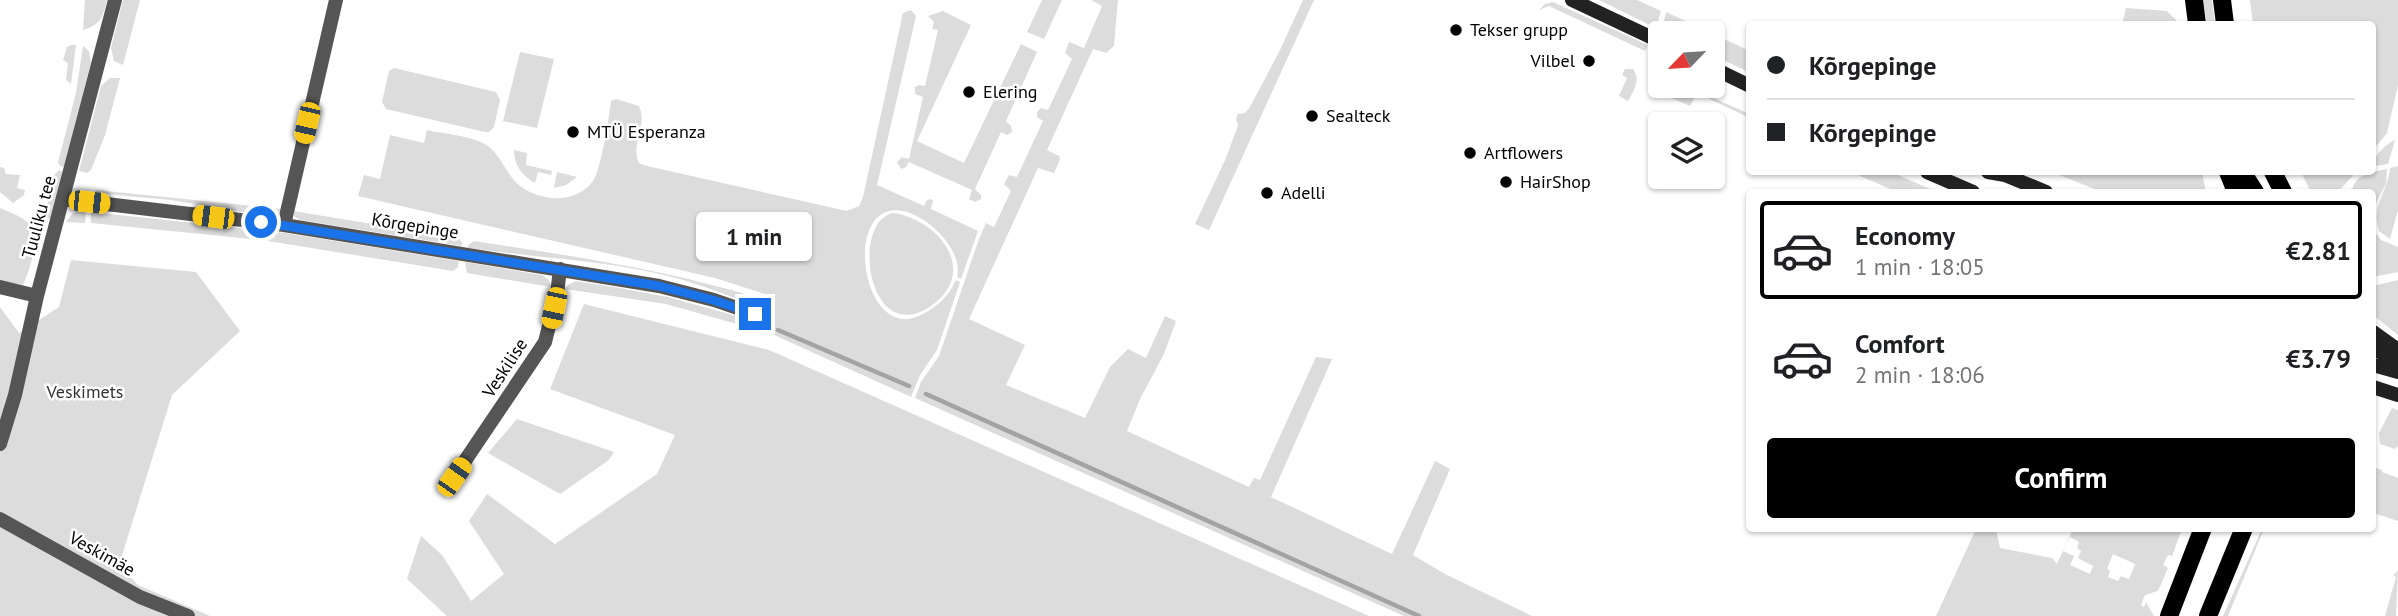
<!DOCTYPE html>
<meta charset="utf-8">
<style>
:root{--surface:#fff;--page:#f6f6f6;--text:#202124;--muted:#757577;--line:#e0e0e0;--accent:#000}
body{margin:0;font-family:"PT Sans",sans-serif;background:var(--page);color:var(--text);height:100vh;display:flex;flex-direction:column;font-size:26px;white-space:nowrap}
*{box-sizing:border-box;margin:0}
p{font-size:23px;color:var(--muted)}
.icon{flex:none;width:38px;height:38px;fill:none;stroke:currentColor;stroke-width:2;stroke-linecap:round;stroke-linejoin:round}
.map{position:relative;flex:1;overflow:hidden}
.side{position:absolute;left:1746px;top:189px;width:630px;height:343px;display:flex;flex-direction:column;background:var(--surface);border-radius:7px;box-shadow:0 2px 5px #0004}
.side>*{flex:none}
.hud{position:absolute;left:1746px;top:21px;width:630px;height:154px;border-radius:7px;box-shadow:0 2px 5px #0004;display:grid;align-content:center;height:154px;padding:0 21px;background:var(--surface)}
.needle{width:46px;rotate:245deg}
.controls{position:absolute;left:1648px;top:21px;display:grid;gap:14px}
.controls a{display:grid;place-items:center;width:77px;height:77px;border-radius:7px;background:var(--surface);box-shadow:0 2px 5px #0004;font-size:35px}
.end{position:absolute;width:32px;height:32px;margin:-16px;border:9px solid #1a73e8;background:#fff;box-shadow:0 0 0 4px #fff}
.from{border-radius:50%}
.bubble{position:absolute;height:49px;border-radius:7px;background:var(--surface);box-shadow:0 2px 5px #0004;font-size:23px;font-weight:700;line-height:49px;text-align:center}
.car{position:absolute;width:21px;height:42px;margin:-21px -10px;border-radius:9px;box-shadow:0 0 5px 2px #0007;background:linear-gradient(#f5c518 24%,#345 0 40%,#f5c518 0 76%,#345 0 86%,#f5c518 0)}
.hud b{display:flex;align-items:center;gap:24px;height:66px;font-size:26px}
.hud b+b{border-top:2px solid var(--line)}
.hud i{width:18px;height:18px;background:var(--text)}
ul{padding:12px 0 0;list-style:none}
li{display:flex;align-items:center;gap:21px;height:98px;margin:0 14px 10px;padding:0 7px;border:4px solid transparent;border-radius:7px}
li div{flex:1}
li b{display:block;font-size:26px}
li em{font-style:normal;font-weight:700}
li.on{border-color:var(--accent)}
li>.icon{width:63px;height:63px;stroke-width:1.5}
.cta{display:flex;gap:14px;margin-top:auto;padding:14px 21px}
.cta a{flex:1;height:80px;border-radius:7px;background:var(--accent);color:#fff;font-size:28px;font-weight:700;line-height:80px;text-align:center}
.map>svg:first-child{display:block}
</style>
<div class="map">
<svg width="2398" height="616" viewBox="0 0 2398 616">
<rect width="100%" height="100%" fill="#fff"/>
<!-- green -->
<path fill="#dcdcdc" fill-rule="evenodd" d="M 85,0 L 107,0 C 103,16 101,25 83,30 Z
M 123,0 L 140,0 L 123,65 L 114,61 L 111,48 Z
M 1042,0 L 1062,0 L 1044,39 L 1027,32 Z
M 1091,0 L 1118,0 L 1114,46 L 1106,53 L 1093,49 L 1047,150 L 1059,156 L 1060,160 L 1054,173 L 1038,168 L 969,319 L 1025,345 L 1006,385 L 1085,418 L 1110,367 L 1128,349 L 1146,358 L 1165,316 L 1176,321 L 1164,354 L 1140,399 L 1127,431 L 1249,487 L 1254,478 L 1260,480 L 1316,357 L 1332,359 L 1271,497 L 1392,554 L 1435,461 L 1450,469 L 1413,555 L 1445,574 L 1532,616 L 1404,616 L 915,398 L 921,382 L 939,356 L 979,239 L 986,223 L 994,227 L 1011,191 L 1004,184 L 1009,175 L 1017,177 L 1043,121 L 1037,117 L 1037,112 L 1041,108 L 1048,110 L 1072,59 L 1065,53 L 1069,42 L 1084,48 L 1102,6 Z
M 1303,0 L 1314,0 L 1209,230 L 1195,224 L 1226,158 L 1238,125 L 1236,119 L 1238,114 L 1245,113 L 1250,107 L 1280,50 Z
M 1599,0 L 1637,0 L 1661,11 L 1656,28 Z
M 2203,0 L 2212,0 L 2215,24 L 2207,24 Z
M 2250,0 L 2398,0 L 2398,85 L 2387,133 L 2373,150 L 2373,24 L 2253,24 Z
M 1553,2 L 1648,45 L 1645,51 L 1549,6 L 1539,10 L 1545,4 Z
M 2126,8 L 2167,11 L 2180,24 L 2122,24 Z
M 911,10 L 916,16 L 877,185 L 924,206 L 927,200 L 931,199 L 933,201 L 931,209 L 978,231 L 961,279 L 957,277 C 965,248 918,204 889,211 C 844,222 866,345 923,314 C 939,305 948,297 956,280 L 960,282 L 937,350 L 920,375 L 911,397 L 772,334 L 666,304 L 565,289 L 568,285 L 576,281 L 614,287 L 668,297 L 758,322 L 762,308 C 734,298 705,286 676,278 C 608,260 537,258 468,248 L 468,245 L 474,241 C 572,256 670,270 765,300 L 768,295 L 715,278 L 358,196 L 364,175 L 380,179 L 390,135 L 424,143 L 427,130 C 444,134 465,135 481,142 C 501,151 504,173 520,186 C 542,202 576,204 593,181 C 601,170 609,117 611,101 L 616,99 L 639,106 C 648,125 630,144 639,163 L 647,166 L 847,211 L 859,206 L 863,197 L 903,13 Z
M 943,11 L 971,25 L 917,141 L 964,163 L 1021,44 L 1037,52 L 1006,121 L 1011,126 L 1012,132 L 1007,135 L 1001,132 L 975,189 L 981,195 L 981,199 L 975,202 L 969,199 L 972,190 L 909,162 L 906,167 L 901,169 L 897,162 L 902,157 L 909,159 L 923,97 L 915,94 L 915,87 L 919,85 L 925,86 L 938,30 L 932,29 L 934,22 L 928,16 Z
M 1666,12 L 1712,33 L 1667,33 L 1662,30 Z
M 1713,34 L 1750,51 L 1750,73 L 1713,55 Z
M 71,45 L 76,45 L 71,84 L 66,80 L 68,63 L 63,60 L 67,47 Z
M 83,46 L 89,51 L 91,62 L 64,167 L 60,166 L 58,162 L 76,93 Z
M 520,52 L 554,59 L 537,128 L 503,121 Z
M 394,68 L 496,92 L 500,100 L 494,127 L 489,132 L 485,132 L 386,109 L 382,102 L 389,71 Z
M 1625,69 L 1633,69 C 1641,80 1634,90 1628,101 L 1619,96 L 1627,78 L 1622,75 Z
M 1651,74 L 1661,79 L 1661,86 C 1692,86 1721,102 1750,114 L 1750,118 L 1697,93 L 1690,106 C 1674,98 1652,94 1651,74 Z
M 110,78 L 120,78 L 105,135 L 91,170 L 87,173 L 79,171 L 101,86 Z
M 2395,140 L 2388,164 L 2375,166 L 2373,160 C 2379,152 2386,144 2395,140 Z
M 514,150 L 527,153 L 526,165 L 552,171 L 551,175 L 538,172 L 535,183 C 522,175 514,166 514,150 Z
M 2398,166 L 2398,210 L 2390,239 L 2379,231 C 2371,204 2387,195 2390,168 Z
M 0,167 L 4,168 L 6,174 L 20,175 L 17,188 L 25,190 L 24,195 L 13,203 L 0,192 Z
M 2387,169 L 2386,184 L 2375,205 L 2373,205 L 2373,192 L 2352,192 C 2354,174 2372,172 2387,169 Z
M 59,170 L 63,172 L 51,219 L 45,218 L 45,214 L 55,174 Z
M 557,172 L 577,177 L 566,185 L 554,188 Z
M 1851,172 L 1891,172 L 1937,192 L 1897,192 Z
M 2052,172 L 2202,172 L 2206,192 L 2102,192 Z
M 2301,172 L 2356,172 L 2338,192 L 2311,192 Z
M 96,190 L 282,209 L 277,215 L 271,217 L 171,200 L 95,193 Z
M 0,208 C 9,212 24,217 30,225 C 41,237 29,272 23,285 L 0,281 Z
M 78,211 L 86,211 L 85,223 L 66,222 L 72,214 Z
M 293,211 L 458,238 L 462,242 L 462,246 L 300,220 L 295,217 Z
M 91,212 L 285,233 L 459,261 L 458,267 L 453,271 L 262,240 L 91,223 Z
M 893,213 C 939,219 980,272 931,306 C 868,349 850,222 893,213 Z
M 2373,230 L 2381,240 L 2398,247 L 2398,272 L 2373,277 Z
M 71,260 L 196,272 L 240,331 L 172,395 L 119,565 L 138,585 L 210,616 L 0,616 L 0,307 L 19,333 L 59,307 Z
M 465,262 L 542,275 L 549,280 L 551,287 L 467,273 Z
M 2398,280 L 2398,335 L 2373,315 L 2373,286 Z
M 584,304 L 769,350 L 1369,616 L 447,616 L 407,579 L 421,536 L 442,555 L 471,601 L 504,574 L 469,521 L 487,494 L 555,544 L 657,474 L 675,435 L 550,389 Z
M 2392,408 L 2398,410 L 2398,446 L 2395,449 L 2380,444 L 2379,433 Z
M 517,419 L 614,452 L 609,460 L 560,494 L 488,453 Z
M 2373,467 L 2382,470 L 2382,472 L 2398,478 L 2398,521 L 2373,513 Z
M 2082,528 L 2182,529 L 2172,556 L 2168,555 L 2163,565 L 2168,568 L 2158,591 L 2145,595 L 2141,605 L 2144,607 L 2146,602 L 2154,616 L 1936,616 L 1976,529 L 1996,529 L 2000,548 L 2052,558 L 2057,564 L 2073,529 L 2080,531 ZM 2070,537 L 2079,542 L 2077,548 L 2081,551 L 2078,558 L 2093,566 L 2090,574 L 2070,565 L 2074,556 L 2063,551 ZM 2113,554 L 2135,564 L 2129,579 L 2121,576 L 2118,581 L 2108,577 L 2110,571 L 2107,569 Z
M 2262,529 L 2264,529 L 2228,616 L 2223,616 Z
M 2398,571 L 2396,616 L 2385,616 L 2396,577 L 2393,575 Z"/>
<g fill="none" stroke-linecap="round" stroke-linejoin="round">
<!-- stream -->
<path stroke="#a3a3a3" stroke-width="4.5" d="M 778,330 L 909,386
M 926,394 L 1419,616"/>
<!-- street -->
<path stroke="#555" stroke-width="14" d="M 64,199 L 284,225 L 659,286 L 714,300 L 755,314
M 284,225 L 336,0
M 0,287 L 37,296
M 0,444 L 15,395 L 37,296 L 115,0
M 454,477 L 545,342 L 557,294 L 560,269
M 0,519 L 140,597 L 188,616"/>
<!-- secondary -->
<path stroke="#222" stroke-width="14" d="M 1572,0 L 1661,42
M 1713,68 L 1750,86
M 1927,172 L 1973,192
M 1988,172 L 2005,175 L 2046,192
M 2373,332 L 2398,350
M 2373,349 L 2398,360
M 2373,365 L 2398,372
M 2373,387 L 2398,395"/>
<!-- primary -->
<path stroke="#000" stroke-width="18" d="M 2194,0 L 2197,24
M 2222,0 L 2225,24
M 2228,172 L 2236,192
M 2242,172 L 2255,192
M 2273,172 L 2283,192
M 2169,616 L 2203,528
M 2208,616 L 2244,528"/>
</g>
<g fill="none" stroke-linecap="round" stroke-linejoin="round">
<!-- route -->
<path stroke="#1a73e8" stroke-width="9" d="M 261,222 L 659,286 L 713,300 L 755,314"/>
</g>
<!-- markers -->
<g fill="#000" stroke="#fff" stroke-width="2.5">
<circle cx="1456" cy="30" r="7"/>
<circle cx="1589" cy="61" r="7"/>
<circle cx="969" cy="92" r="7"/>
<circle cx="1312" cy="116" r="7"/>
<circle cx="573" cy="132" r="7"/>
<circle cx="1470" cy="153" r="7"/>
<circle cx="1506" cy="182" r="7"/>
<circle cx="1267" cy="193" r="7"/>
</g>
<g text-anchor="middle" stroke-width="5" stroke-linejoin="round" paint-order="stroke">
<!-- poi labels -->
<g font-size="18" fill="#000" stroke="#fff" text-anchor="start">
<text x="1470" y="36">Tekser grupp</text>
<text x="1575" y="67" text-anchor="end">Vilbel</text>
<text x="983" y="98">Elering</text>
<text x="1326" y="122">Sealteck</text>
<text x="587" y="138">MTÜ Esperanza</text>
<text x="1484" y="159">Artflowers</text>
<text x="1520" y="188">HairShop</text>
<text x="1281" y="199">Adelli</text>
</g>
<!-- street labels -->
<g font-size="18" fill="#000" stroke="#fff">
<text transform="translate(39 217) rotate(-75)" y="6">Tuuliku tee</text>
<text transform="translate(415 226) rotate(9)" y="6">Kõrgepinge</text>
<text transform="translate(505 368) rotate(-57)" y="6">Veskilise</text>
<text transform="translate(102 554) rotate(29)" y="6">Veskimäe</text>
</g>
<!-- park labels -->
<g font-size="18" fill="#333" stroke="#fff">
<text x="85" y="398">Veskimets</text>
</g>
</g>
</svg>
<div class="controls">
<a><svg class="needle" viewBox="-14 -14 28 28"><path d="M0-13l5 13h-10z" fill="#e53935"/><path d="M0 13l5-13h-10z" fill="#757577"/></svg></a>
<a><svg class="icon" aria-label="layers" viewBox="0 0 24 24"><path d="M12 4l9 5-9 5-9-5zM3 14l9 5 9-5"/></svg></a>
</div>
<i class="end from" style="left:261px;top:222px"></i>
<i class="end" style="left:755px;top:314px"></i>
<div class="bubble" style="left:696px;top:212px;width:116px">1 min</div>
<i class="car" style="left:307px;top:123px;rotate:193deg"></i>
<i class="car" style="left:89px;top:202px;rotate:96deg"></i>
<i class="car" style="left:213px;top:217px;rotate:277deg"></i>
<i class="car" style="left:554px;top:308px;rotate:192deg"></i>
<i class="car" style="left:454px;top:477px;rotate:35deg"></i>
<div class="hud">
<b><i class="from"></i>Kõrgepinge</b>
<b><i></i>Kõrgepinge</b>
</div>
<section class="side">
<ul>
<li class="on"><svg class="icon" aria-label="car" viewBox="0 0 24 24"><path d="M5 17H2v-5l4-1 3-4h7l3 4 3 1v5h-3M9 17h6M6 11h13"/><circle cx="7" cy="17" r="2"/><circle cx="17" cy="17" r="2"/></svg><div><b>Economy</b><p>1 min · 18:05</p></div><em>€2.81</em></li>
<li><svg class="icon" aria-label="car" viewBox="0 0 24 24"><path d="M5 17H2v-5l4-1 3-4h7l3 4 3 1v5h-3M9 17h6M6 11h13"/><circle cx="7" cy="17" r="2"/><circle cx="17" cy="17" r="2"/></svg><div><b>Comfort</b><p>2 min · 18:06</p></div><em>€3.79</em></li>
</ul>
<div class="cta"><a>Confirm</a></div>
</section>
</div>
